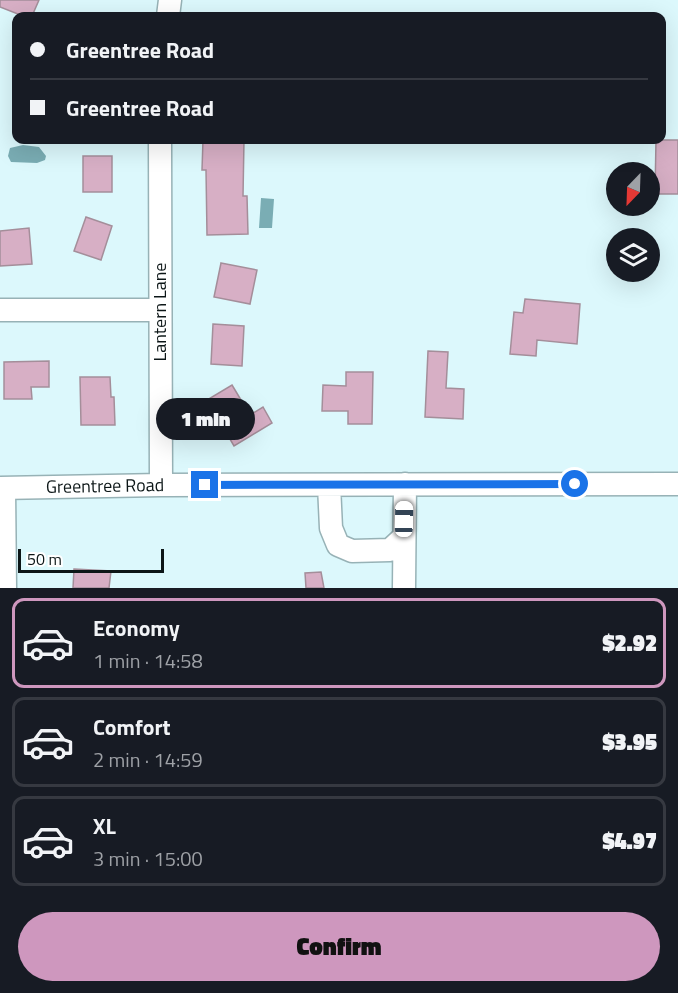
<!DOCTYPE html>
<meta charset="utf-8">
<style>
:root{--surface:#171b24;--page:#20242c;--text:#f1f3f6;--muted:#9ea1a6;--line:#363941;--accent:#ce97be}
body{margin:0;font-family:"Titillium Web",sans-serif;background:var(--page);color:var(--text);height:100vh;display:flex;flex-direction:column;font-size:22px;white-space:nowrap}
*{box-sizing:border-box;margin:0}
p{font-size:20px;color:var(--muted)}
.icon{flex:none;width:33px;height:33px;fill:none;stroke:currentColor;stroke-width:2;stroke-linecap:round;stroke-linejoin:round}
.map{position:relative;height:588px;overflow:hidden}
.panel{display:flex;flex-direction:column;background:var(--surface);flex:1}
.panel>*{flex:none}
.top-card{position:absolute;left:12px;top:12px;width:654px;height:132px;border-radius:12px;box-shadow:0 6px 24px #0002;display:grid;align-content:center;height:132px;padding:0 18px;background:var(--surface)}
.needle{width:39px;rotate:203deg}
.fabs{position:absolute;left:606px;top:162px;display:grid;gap:12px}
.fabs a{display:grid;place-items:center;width:54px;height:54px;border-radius:50%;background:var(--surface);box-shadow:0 6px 24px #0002;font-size:30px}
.scale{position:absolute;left:18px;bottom:15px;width:146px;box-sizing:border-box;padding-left:6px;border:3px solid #0c1617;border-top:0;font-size:16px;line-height:21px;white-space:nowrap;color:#0c1617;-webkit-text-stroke:4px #fff;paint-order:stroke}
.end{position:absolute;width:27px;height:27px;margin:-14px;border:8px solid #1a73e8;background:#fff;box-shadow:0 0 0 3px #fff}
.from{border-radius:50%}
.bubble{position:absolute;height:42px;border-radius:21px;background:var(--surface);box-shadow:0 6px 24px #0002;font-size:20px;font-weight:800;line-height:42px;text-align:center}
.car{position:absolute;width:18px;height:36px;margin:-18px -9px;border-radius:8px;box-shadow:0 0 4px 2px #0007;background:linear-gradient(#fff 24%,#345 0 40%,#fff 0 76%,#345 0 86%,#fff 0)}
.top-card b{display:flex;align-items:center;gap:21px;height:57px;font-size:22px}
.top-card b+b{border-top:2px solid var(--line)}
.top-card i{width:15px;height:15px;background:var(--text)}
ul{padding:10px 0 0;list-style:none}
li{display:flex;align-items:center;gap:18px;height:90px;margin:0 12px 9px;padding:0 6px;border:3px solid var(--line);border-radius:12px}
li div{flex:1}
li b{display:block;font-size:22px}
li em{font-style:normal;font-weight:800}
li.active{border-color:var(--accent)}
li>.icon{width:54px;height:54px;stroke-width:1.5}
.button{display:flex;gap:12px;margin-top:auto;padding:12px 18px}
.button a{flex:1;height:69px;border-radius:36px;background:var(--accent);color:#111;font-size:24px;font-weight:800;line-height:69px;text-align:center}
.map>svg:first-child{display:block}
</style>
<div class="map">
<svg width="678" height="588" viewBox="0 0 678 588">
<rect width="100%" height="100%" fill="#dcf8fc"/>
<!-- water -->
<path fill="#7aadb4" d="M 23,145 L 39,147 L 46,156 L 45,160 L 37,163 L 11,162 L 8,156 L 10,148 Z
M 261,198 L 274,199 L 272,228 L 259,228 Z"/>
<!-- building -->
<path fill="#d7afc5" stroke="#a48e9a" stroke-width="1.5" d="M 0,0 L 39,0 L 32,16 L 23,16 L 0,7 Z
M 203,140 L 244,140 L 243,196 L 247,196 L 248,234 L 207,235 L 206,170 L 202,170 Z
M 656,140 L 678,140 L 678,194 L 655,194 Z
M 83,156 L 112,156 L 112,192 L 83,192 Z
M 86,217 L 112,226 L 101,260 L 74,251 Z
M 29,228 L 32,264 L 0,266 L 0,231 Z
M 221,263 L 257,270 L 250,304 L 214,297 Z
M 525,299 L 580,304 L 577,344 L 537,340 L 536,356 L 510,354 L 514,312 L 523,313 Z
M 213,324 L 244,326 L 242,366 L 211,364 Z
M 428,351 L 448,352 L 446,388 L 464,389 L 463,419 L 425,417 Z
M 49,361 L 49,387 L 31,387 L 32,399 L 4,399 L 4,362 Z
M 346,372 L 373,372 L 372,424 L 348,424 L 348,411 L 322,411 L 323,385 L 346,386 Z
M 80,377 L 110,377 L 111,397 L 114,397 L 115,425 L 81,425 Z
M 232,385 L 250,415 L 263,407 L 272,423 L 234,446 L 207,400 Z
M 74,569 L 111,571 L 109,588 L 73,588 Z
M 321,572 L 324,588 L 306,588 L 305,573 Z"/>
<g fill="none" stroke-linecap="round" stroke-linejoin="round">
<defs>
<path id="minor" d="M 168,16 L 170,0
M 160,140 L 161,485
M 0,310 L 160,310
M 329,485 L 331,528 L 338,545 L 352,551 L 390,550 L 404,537
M 0,488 L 161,485 L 678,484
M 4,488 L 5,588
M 404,588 L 405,484"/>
</defs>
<!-- minor casing -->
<use href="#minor" stroke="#97b2b6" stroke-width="25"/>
<!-- minor -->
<use href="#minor" stroke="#fff" stroke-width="22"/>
</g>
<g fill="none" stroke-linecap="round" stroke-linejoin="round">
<!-- route -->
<path stroke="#1a73e8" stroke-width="8" d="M 205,485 L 575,484"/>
</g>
<g text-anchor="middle" stroke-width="4.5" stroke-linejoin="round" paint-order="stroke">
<!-- street labels -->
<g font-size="18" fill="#0c1617" stroke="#fff">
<text transform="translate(160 312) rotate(-90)" y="6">Lantern Lane</text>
<text transform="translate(105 486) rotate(-1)" y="6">Greentree Road</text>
</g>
</g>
</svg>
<div class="fabs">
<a><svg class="needle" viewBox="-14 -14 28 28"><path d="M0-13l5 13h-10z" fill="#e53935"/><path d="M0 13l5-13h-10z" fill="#9ea1a6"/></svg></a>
<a><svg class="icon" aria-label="layers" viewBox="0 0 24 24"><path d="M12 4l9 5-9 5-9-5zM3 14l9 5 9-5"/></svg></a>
</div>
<div class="scale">50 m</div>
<i class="end from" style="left:575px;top:484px"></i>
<i class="end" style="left:205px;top:485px"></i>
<div class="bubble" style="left:156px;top:398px;width:99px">1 min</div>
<i class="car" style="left:404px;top:519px;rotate:1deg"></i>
<div class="top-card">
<b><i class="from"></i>Greentree Road</b>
<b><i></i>Greentree Road</b>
</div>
</div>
<section class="panel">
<ul>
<li class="active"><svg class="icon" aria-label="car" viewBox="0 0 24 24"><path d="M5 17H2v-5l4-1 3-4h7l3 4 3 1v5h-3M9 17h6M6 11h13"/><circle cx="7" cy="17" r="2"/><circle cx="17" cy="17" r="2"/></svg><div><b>Economy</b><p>1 min · 14:58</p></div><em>$2.92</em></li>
<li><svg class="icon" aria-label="car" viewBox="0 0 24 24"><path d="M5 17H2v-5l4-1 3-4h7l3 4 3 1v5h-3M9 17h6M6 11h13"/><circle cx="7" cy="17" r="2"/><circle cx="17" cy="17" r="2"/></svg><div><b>Comfort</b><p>2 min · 14:59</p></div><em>$3.95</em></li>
<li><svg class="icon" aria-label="car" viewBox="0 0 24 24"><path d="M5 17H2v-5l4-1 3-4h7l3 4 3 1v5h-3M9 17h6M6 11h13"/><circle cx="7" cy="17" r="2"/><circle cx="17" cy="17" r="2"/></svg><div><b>XL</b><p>3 min · 15:00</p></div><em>$4.97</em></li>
</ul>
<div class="button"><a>Confirm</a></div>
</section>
